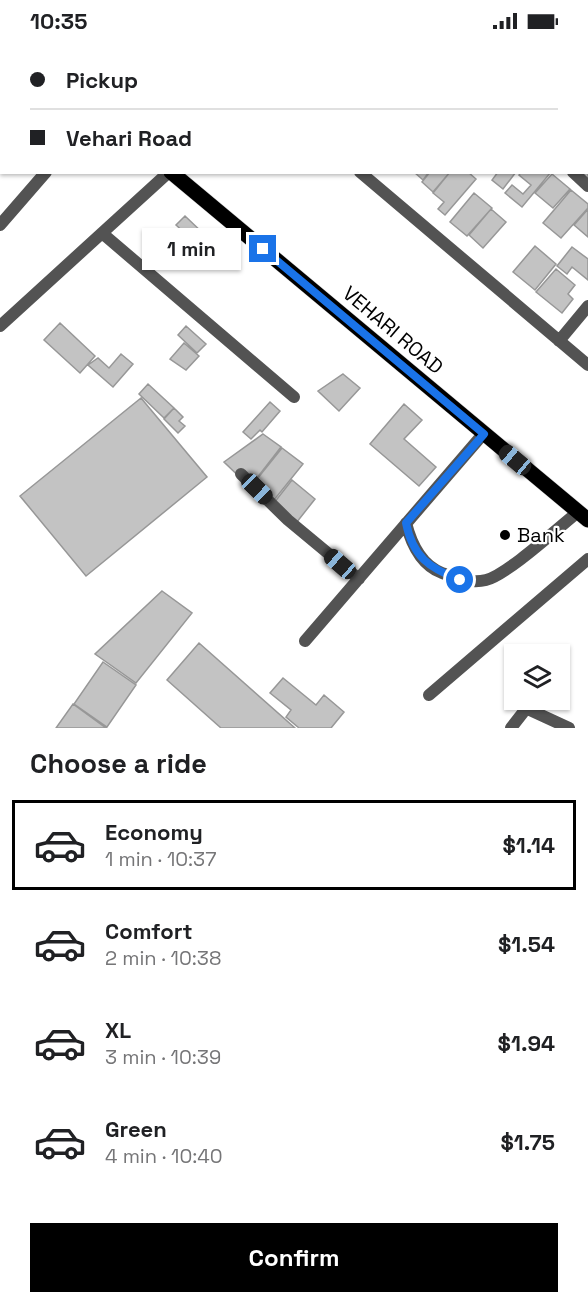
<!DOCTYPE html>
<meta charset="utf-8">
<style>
:root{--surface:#fff;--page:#f2f2f2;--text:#202124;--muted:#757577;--line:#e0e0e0;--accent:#000}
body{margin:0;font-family:"Space Grotesk",sans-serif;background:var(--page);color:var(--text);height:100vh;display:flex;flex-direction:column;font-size:22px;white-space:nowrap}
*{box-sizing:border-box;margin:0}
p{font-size:20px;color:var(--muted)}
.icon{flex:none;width:33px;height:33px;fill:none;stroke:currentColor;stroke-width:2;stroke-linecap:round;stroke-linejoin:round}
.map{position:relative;height:686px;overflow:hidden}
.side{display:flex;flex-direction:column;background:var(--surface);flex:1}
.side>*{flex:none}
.hud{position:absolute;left:0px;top:0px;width:588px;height:132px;box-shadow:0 2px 4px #0004;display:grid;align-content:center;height:132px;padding:0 30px;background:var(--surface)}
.tools{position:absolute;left:504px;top:602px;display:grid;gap:12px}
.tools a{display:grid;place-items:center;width:66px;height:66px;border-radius:0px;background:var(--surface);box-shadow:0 2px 4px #0004;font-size:30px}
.end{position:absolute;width:27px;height:27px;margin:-14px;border:8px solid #1a73e8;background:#fff;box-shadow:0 0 0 3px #fff}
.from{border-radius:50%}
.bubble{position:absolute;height:42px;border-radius:0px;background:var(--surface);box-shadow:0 2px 4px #0004;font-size:20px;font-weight:700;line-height:42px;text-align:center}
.car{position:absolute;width:18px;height:36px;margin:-18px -9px;border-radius:8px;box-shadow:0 0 4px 2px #0007;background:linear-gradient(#222 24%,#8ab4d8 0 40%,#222 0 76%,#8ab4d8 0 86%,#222 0)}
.hud b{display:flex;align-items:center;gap:21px;height:57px;font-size:22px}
.hud b+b{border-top:2px solid var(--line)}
.hud i{width:15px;height:15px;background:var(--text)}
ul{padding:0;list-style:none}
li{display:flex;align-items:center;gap:18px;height:90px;margin:0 12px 9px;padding:0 18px;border:3px solid transparent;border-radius:0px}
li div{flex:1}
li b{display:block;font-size:22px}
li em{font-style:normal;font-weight:700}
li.current{border-color:var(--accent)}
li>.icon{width:54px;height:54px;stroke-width:1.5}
h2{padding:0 30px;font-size:27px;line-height:72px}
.action{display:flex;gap:12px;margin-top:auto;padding:12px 30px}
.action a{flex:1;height:69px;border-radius:0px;background:var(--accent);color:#fff;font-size:24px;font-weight:700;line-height:69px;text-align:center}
.status{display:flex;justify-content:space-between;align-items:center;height:42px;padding:0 30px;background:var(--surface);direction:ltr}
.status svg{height:16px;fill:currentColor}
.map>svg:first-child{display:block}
</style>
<div class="status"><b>10:35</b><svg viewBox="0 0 49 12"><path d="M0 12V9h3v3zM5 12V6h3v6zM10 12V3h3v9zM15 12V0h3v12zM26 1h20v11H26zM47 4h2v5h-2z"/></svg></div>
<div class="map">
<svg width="588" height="686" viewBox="0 0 588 686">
<rect width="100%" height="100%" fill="#fff"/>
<!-- building -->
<path fill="#c3c3c3" stroke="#979797" stroke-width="1.5" d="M 286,0 L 317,0 L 319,2 L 285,2 Z
M 332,0 L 362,0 L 331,2 Z
M 364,0 L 395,0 L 363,2 Z
M 488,0 L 511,0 L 486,2 Z
M 588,109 L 588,135 L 586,138 L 578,130 L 586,130 Z
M 414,130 L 429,130 L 423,138 Z
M 430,130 L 450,130 L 433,150 L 422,140 Z
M 450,130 L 468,130 L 476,137 L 445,173 L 438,167 L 444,160 L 433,151 Z
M 498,130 L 516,130 L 503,147 L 492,138 Z
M 521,130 L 551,130 L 522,165 L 505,151 L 512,143 L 523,152 L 531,143 L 519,133 Z
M 552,132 L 570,147 L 553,166 L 535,151 Z
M 571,148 L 588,162 L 588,166 L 561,196 L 543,181 Z
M 474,151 L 492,166 L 467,194 L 450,180 Z
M 491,167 L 506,180 L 483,206 L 469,193 Z
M 588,167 L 588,195 L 574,183 Z
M 185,174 L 205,193 L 197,202 L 176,183 Z
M 535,204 L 556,222 L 535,248 L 513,230 Z
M 572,205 L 588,217 L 588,238 L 572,225 L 567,232 L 557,224 Z
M 556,227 L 575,243 L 568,252 L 573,257 L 562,271 L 536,250 Z
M 60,281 L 95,314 L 80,331 L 44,298 Z
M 186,284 L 206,302 L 197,311 L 178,293 Z
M 184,301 L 199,314 L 186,328 L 170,317 Z
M 121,312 L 133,322 L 113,345 L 88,323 L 98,316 L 109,326 Z
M 343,332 L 360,346 L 339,369 L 318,349 Z
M 148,342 L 174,366 L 164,376 L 139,352 Z
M 141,356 L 207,435 L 86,534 L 20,454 Z
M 270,360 L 280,369 L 262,390 L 260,388 L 251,397 L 243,390 Z
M 404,362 L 422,378 L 404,397 L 436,425 L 419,444 L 370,402 Z
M 174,366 L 183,375 L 179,379 L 185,384 L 178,391 L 164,377 Z
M 263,392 L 281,405 L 250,445 L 224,420 Z
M 282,406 L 303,422 L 274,458 L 253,442 Z
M 292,438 L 315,457 L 293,485 L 270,466 Z
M 162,549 L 192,571 L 136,641 L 95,612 Z
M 199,601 L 295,686 L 221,686 L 167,638 Z
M 103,620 L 136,643 L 107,685 L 74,662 Z
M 283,636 L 316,663 L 324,653 L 344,670 L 331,686 L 299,686 L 286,675 L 291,668 L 270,651 Z
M 73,662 L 106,686 L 56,686 Z"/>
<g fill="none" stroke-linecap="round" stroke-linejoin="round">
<defs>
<path id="primary" d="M 16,0 L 17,2
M 171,130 L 588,478"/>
</defs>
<!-- primary casing -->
<use href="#primary" stroke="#dbdbdb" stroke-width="16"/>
<!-- minor -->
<path stroke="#535353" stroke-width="12" d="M 206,0 L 208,2
M 421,0 L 423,2
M 553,0 L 555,2
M 451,2 L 452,0
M 570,2 L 571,0
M 586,28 L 588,30
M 0,42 L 2,40
M 0,90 L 2,91
M 0,113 L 2,111
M 360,130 L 588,323
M 573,130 L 588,144
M 0,183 L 46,130
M 102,191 L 294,355
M 0,284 L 169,130
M 559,299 L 588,264
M 241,432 L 288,478 L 359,537
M 406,481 C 411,501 421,523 442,531 C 456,536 471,542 486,538 C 507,533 559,485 578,470
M 305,599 L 484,391
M 429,653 L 588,517
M 511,686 L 525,668 L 530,668 L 569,686"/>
<!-- tertiary -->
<path stroke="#535353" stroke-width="12" d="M 51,2 L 53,0
M 90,2 L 91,0"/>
<!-- primary -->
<use href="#primary" stroke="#000" stroke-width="15"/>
</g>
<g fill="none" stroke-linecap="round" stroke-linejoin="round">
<!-- route -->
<path stroke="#1a73e8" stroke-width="8" d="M 263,207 L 484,392 L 406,481 C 413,515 429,526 460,538"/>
</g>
<!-- markers -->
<circle fill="#000" stroke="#fff" stroke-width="2" cx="505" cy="493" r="6"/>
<g text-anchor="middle" stroke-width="4.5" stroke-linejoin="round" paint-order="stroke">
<!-- street labels -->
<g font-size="20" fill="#000" stroke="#fff">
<text transform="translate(393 288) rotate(40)" y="7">VEHARI ROAD</text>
</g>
<!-- poi labels -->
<g font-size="20" fill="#000" stroke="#fff" text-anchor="start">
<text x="517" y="500">Bank</text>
</g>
</g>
</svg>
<div class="tools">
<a><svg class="icon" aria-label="layers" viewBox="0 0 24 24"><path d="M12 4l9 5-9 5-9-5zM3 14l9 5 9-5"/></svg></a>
</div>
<i class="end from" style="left:460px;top:538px"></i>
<i class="end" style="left:263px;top:207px"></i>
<div class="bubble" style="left:142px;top:186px;width:99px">1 min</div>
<i class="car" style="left:515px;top:418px;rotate:310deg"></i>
<i class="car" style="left:257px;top:447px;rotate:134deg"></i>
<i class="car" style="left:340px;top:522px;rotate:311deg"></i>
<div class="hud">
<b><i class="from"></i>Pickup</b>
<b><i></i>Vehari Road</b>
</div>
</div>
<section class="side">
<h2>Choose a ride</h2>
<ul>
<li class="current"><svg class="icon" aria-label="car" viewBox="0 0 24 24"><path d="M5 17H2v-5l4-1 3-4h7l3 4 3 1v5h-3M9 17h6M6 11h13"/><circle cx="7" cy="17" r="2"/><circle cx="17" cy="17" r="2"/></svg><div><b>Economy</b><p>1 min · 10:37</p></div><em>$1.14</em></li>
<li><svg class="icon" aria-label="car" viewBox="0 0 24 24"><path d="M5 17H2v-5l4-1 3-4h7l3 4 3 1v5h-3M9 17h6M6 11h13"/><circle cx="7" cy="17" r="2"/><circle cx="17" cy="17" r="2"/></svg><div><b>Comfort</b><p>2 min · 10:38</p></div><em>$1.54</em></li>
<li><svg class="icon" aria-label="car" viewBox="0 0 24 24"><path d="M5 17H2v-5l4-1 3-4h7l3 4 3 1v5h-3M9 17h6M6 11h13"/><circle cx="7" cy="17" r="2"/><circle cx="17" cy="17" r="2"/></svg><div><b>XL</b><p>3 min · 10:39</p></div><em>$1.94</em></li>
<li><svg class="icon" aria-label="car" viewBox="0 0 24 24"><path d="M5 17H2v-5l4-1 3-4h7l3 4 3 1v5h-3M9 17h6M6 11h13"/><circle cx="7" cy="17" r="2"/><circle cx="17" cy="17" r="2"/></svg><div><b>Green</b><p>4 min · 10:40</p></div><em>$1.75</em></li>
</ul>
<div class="action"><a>Confirm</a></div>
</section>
